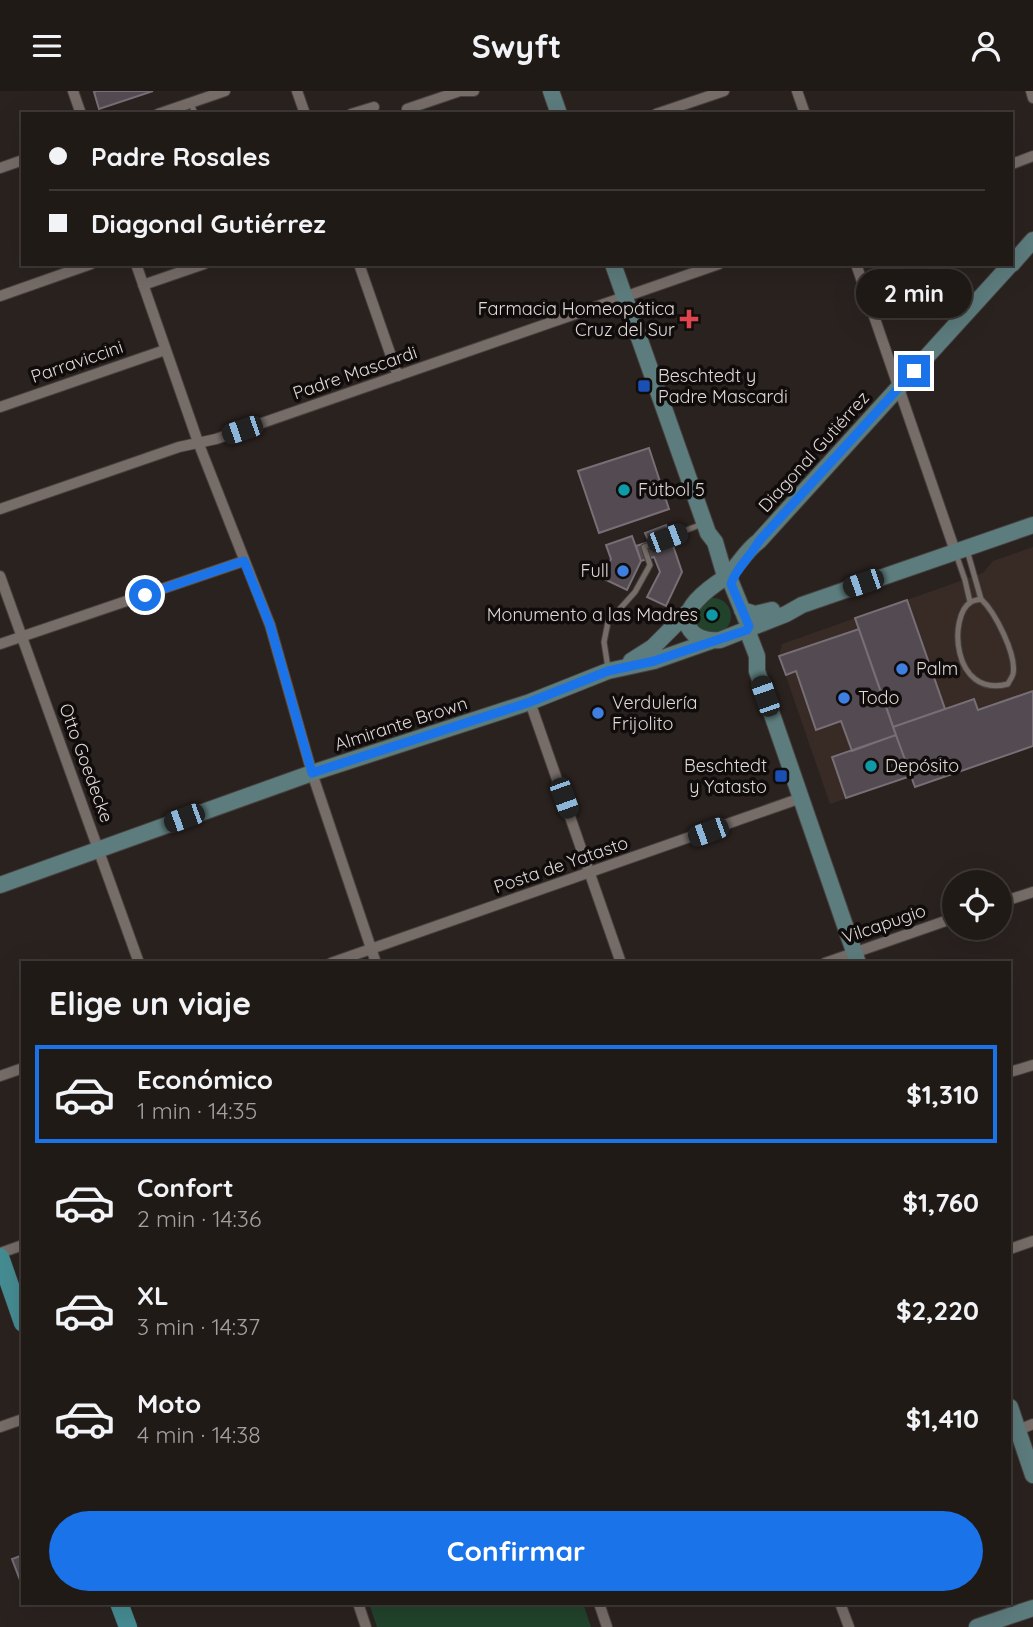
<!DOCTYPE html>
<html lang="es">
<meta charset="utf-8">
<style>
:root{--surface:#201a17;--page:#282320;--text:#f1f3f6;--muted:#a2a1a1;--line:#3d3836;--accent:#1a73e8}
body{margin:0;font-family:Quicksand,sans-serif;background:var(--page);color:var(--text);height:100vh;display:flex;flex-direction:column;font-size:26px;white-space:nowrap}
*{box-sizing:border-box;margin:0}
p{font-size:23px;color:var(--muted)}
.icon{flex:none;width:38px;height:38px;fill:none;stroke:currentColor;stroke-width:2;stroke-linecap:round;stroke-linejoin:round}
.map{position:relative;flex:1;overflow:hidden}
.drawer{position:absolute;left:21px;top:870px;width:990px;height:644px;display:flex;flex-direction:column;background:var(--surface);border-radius:0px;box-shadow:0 7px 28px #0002,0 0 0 2px var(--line)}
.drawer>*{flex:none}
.hud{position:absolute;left:21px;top:21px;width:992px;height:154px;border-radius:0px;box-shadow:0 7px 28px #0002,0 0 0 2px var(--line);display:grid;align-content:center;height:154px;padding:0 28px;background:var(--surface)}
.controls{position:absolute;left:942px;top:779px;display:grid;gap:14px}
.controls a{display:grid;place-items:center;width:70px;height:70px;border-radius:50%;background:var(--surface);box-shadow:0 7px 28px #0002,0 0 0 2px var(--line);font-size:35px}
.end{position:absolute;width:32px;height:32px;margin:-16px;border:9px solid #1a73e8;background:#fff;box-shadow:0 0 0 4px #fff}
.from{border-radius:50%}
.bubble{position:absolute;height:49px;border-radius:24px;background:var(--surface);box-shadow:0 7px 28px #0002,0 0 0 2px var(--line);font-size:23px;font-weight:800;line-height:49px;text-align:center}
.car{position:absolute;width:21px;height:42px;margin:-21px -10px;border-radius:9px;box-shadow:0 0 5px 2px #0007;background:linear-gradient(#222 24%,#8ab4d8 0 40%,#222 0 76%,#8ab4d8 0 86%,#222 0)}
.hud b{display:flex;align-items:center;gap:24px;height:66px;font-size:26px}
.hud b+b{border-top:2px solid var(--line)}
.hud i{width:18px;height:18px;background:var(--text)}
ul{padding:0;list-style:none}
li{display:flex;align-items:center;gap:21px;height:98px;margin:0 14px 10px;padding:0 14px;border:4px solid transparent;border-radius:0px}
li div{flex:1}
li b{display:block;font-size:26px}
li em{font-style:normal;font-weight:800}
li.on{border-color:var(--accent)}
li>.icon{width:63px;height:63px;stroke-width:1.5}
h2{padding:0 28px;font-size:32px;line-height:84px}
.action{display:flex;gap:14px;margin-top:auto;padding:14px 28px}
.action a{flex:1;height:80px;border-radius:42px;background:var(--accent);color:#fff;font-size:28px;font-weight:800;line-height:80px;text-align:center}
header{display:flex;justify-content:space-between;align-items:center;height:91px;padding:0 28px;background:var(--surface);font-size:32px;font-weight:800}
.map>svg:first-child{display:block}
</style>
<header><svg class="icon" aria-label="menu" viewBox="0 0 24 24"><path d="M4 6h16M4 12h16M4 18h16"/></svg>Swyft<svg class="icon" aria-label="person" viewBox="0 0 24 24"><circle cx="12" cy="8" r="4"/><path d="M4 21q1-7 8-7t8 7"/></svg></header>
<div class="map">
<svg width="1033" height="1536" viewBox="0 0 1033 1536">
<rect width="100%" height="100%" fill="#2a221f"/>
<!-- built -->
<path fill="#382b25" d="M 1033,456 L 1033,655 L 911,685 L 830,713 L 779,565 L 782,553 L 983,482 L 993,470 Z"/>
<!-- green -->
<path fill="#21432c" d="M695 525a18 18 0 1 1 36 0a18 18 0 1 1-36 0Z
M 369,1512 L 583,1512 L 591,1536 L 377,1536 Z"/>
<!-- building -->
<path fill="#534b51" stroke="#776f75" stroke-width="2" d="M 96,0 L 153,0 L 99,18 L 94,1 Z
M 649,357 L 669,418 L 599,442 L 578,380 Z
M 666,434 L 682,481 L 666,515 L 647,506 L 660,481 L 654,466 L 641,470 L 636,455 L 649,451 L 645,442 Z
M 632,445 L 641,470 L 627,499 L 602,487 L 611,468 L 606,454 Z
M 907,509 L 945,618 L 893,636 L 855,527 Z
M 859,538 L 896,644 L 852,660 L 841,630 L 816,639 L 796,580 L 786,584 L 779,565 Z
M 1033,600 L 1033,655 L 915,696 L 893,636 L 974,608 L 978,619 Z
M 896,644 L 911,685 L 846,707 L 832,666 Z
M 23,1464 L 23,1497 L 12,1468 Z"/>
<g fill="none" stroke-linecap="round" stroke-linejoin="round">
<defs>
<path id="lane" d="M 191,12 L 195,23
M 967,459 L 981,508
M 956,463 L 965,489 L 970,511
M 981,508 C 995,521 1017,564 1013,583 C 1012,587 1009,590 1008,593 C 952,608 948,524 971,511 C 974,509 978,509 981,508 Z
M 608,577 L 604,551 L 608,531 L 635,501 L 650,474 L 644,456 L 702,433"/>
<path id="street" d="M 73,0 L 81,23
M 297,0 L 305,23
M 797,0 L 805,23
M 1031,0 L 1033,7
M 407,18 L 460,0 L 474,0
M 158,23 L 225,0
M 351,23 L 374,16
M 656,23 L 724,0
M 1012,73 L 1033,65
M 0,77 L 23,69
M 136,173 L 198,351 L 270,534 L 312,682 L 376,872
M 359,173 L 398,285
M 856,173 L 955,460
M 143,194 L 204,173
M 0,205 L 91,173
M 0,316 L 165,259
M 0,418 L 179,356 L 216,348 L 719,173
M 0,485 L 139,872
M 0,553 L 244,470
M 530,611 L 621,872
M 999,812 L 1033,801
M 331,872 L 801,707
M 825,872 L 954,827
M 1010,981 L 1033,974
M 0,985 L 23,977
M 1010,1158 L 1033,1150
M 0,1162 L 23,1154
M 0,1336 L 23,1328
M 1018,1339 L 1033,1333
M 358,1512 L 366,1536
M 599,1512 L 607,1536
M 840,1512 L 849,1536"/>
<path id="secondary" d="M 551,0 L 559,23
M 613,173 L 708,442 L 715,451 L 725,485
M 1011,173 L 759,450 C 745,460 737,477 726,486 C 712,495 671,522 694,543 C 702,549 711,550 720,549 L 786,523 L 802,514 L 1033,434
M 1012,173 L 1033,149
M 726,486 L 730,489 L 746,528
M 742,519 L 755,523 L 772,519
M 747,539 L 757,565 L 757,580 L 858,872
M 631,570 L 653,556 L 689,520
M 0,794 L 312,682 L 530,611 L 608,580 L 654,570 L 711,550
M 1010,1316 L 1033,1384
M 977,1536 L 1033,1517"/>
<path id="primary" d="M 0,1166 L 23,1232
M 119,1512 L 128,1536"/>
</defs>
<!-- lane casing -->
<use href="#lane" stroke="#47413f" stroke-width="7"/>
<!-- street casing -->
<use href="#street" stroke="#47413f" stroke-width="12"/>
<!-- secondary casing -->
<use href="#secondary" stroke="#47413f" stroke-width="18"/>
<!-- primary casing -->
<use href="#primary" stroke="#47413f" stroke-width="19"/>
<!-- lane -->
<use href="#lane" stroke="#766c68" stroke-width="5"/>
<!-- street -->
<use href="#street" stroke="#766c68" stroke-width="10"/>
<!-- secondary -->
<use href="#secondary" stroke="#5d7c7d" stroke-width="16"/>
<!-- primary -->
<use href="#primary" stroke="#458d93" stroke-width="18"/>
</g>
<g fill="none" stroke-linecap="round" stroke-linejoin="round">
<!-- route -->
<path stroke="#1a73e8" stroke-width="9" d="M 145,504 L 244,470 L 270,534 L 312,682 L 530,611 L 608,580 L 654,570 L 747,539 L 749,535 L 731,493 C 736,477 751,465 759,450 L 914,280"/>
</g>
<!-- markers -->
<path fill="#e0444e" stroke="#100c0b" stroke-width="2.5" d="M685.5 217.5h7v7h7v7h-7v7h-7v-7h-7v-7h7z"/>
<g fill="#1a4fb4" stroke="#100c0b" stroke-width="2.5">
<rect x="637" y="288" width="14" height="14" rx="3.5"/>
<rect x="774" y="678" width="14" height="14" rx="3.5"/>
</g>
<g fill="#0f9aa8" stroke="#100c0b" stroke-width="2.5">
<circle cx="624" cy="399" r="7"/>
<circle cx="712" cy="524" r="7"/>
<circle cx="871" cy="675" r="7"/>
</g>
<g fill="#3f7fe0" stroke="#100c0b" stroke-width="2.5">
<circle cx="623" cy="480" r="7"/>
<circle cx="902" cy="578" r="7"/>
<circle cx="844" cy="607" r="7"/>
<circle cx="598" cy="622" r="7"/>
</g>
<g text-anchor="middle" stroke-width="7" stroke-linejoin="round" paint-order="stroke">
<!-- poi labels -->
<g font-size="18" fill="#dfd9d7" stroke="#100c0b" text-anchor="start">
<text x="675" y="224" text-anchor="end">Farmacia Homeopática<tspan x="675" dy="21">Cruz del Sur</tspan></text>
<text x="658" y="291">Beschtedt y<tspan x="658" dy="21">Padre Mascardi</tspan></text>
<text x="638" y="405">Fútbol 5</text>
<text x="609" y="486" text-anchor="end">Full</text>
<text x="698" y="530" text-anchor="end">Monumento a las Madres</text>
<text x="916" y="584">Palm</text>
<text x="858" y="613">Todo</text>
<text x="612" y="618">Verdulería<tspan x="612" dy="21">Frijolito</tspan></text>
<text x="767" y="681" text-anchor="end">Beschtedt<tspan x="767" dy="21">y Yatasto</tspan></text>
<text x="885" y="681">Depósito</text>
</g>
<!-- street labels -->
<g font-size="18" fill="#dfd9d7" stroke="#100c0b">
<text transform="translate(77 271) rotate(-19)" y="6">Parraviccini</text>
<text transform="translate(355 282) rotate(-19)" y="6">Padre Mascardi</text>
<text transform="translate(814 361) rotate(-48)" y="6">Diagonal Gutiérrez</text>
<text transform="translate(401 633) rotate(-18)" y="6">Almirante Brown</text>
<text transform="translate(86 672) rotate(70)" y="6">Otto Goedecke</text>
<text transform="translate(561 774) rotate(-19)" y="6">Posta de Yatasto</text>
<text transform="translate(884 833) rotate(-19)" y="6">Vilcapugio</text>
</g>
</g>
</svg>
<div class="controls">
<a><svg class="icon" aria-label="locate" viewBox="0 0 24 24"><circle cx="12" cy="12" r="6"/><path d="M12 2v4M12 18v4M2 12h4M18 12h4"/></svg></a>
</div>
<i class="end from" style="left:145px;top:504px"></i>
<i class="end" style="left:914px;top:280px"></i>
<div class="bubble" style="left:856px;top:178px;width:116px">2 min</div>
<i class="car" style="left:242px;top:339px;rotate:251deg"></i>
<i class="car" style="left:667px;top:447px;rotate:69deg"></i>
<i class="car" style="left:863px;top:492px;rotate:251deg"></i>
<i class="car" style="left:765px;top:605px;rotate:341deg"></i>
<i class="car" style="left:564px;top:707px;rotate:160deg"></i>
<i class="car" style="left:184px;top:727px;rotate:250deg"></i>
<i class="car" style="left:708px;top:741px;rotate:250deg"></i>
<div class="hud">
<b><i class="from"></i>Padre Rosales</b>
<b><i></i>Diagonal Gutiérrez</b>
</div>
<section class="drawer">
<h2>Elige un viaje</h2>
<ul>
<li class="on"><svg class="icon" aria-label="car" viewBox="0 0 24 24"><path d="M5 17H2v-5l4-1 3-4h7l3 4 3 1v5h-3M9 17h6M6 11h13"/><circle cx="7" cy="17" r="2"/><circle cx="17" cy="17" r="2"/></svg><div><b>Económico</b><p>1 min · 14:35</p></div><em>$1,310</em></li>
<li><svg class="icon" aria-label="car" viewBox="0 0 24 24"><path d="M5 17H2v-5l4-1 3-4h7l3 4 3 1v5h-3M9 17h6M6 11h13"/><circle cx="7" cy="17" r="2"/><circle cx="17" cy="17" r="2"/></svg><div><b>Confort</b><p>2 min · 14:36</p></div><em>$1,760</em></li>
<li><svg class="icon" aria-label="car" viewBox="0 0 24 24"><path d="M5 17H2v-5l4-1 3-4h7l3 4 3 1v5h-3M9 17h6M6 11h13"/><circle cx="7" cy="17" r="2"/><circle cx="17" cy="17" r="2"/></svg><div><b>XL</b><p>3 min · 14:37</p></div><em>$2,220</em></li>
<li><svg class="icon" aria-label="car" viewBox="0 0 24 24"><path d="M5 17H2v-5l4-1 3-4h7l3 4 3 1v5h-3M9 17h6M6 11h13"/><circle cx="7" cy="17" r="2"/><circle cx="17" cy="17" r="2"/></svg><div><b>Moto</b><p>4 min · 14:38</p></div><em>$1,410</em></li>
</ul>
<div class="action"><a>Confirmar</a></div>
</section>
</div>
